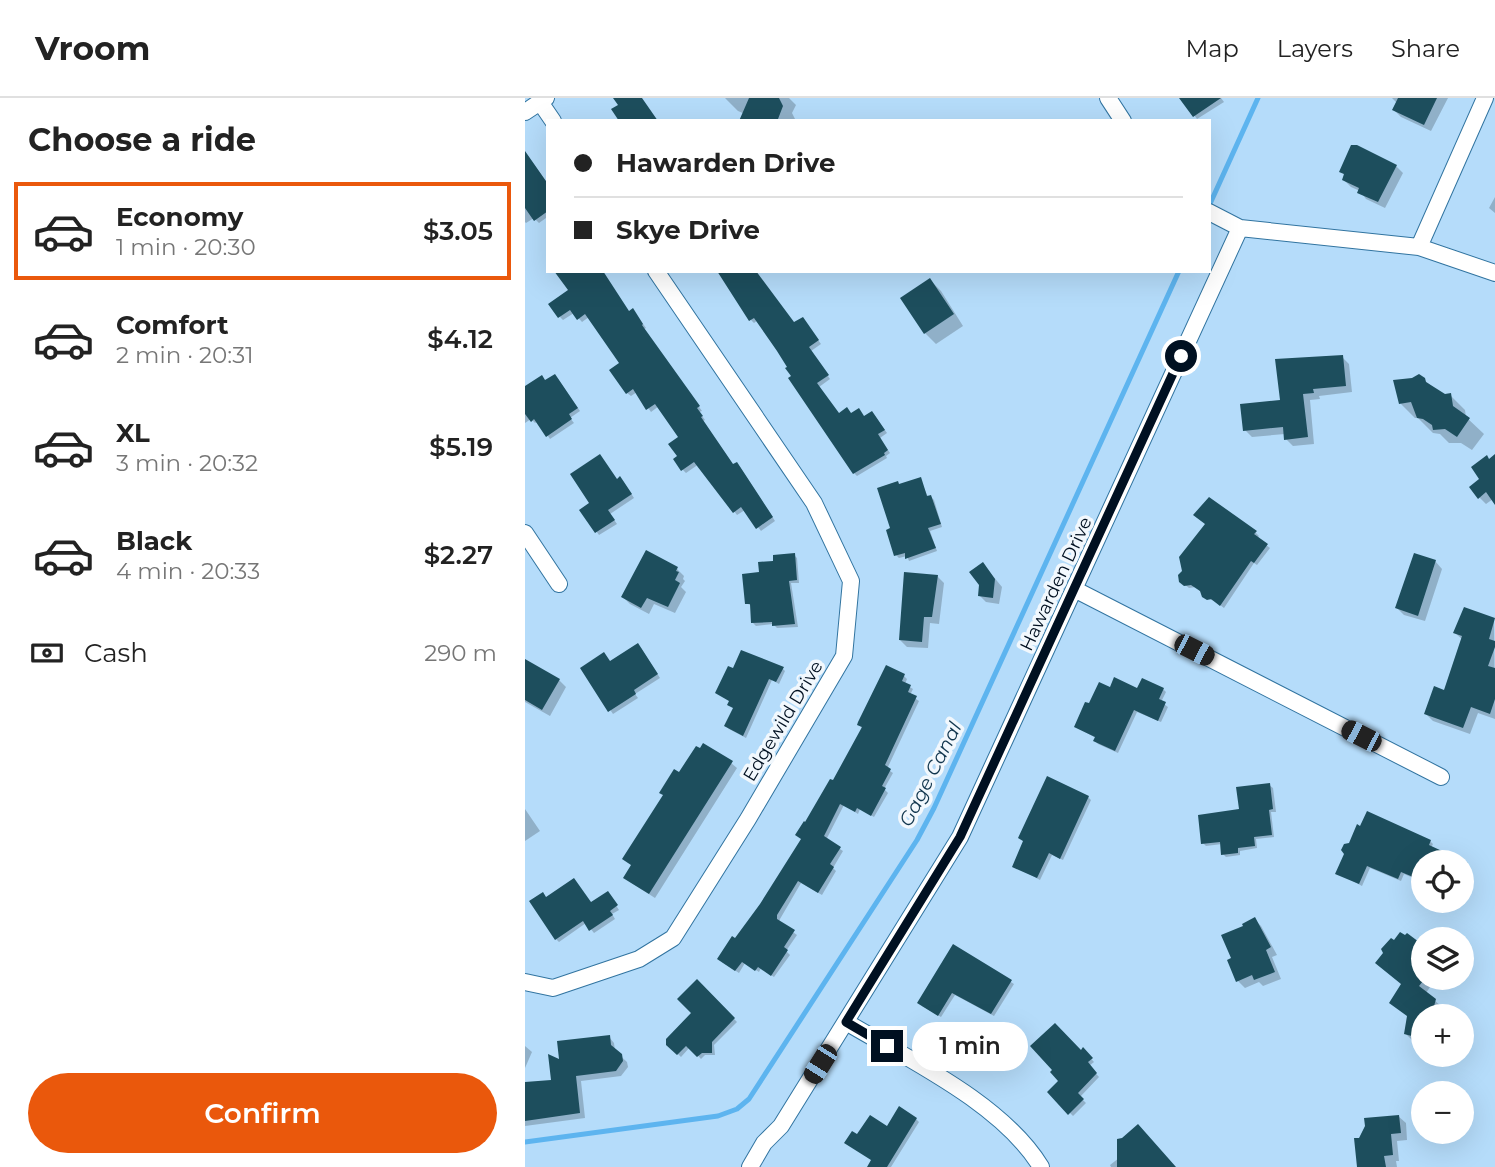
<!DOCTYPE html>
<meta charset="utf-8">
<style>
:root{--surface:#fff;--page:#f6f6f6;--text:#222;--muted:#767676;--line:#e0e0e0;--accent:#ea580c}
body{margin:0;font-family:Montserrat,sans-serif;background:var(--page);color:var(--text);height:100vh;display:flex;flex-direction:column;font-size:26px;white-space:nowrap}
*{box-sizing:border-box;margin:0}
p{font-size:23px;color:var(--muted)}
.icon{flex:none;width:38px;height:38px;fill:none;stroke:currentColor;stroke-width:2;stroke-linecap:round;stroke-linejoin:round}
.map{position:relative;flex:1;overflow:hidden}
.details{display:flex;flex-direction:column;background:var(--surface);width:525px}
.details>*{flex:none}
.top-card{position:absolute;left:21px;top:21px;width:665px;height:154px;border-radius:0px;box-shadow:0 7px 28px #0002;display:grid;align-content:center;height:154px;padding:0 28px;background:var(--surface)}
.buttons{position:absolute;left:886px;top:752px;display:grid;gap:14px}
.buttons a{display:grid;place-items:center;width:63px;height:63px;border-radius:50%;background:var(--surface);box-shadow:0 7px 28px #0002;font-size:35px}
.end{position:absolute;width:32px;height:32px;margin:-16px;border:9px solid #001021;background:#fff;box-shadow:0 0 0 4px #fff}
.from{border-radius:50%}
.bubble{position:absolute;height:49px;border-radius:24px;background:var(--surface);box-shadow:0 7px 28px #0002;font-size:23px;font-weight:600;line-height:49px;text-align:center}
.car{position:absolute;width:21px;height:42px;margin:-21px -10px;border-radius:9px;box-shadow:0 0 5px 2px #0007;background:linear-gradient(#222 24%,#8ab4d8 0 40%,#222 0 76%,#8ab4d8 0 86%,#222 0)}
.top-card b{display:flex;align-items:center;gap:24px;height:66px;font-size:26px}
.top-card b+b{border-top:2px solid var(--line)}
.top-card i{width:18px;height:18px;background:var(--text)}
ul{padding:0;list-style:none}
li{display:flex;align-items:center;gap:21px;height:98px;margin:0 14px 10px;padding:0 14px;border:4px solid transparent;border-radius:0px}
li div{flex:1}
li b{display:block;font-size:26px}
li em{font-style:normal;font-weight:600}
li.on{border-color:var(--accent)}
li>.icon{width:63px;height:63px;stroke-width:1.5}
h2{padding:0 28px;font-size:32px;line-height:84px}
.pay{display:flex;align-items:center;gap:18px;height:77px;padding:0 28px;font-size:26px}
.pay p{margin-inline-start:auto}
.primary-button{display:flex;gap:14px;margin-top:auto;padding:14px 28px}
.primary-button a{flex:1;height:80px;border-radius:42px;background:var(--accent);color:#fff;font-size:28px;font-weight:600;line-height:80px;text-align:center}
header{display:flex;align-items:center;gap:42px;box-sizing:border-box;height:98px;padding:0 35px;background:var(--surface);border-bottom:2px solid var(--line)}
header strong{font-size:33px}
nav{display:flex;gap:38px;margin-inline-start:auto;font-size:24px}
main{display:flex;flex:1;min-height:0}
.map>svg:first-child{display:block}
</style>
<header>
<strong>Vroom</strong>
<nav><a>Map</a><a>Layers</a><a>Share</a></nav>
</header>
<main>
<section class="details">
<h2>Choose a ride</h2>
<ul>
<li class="on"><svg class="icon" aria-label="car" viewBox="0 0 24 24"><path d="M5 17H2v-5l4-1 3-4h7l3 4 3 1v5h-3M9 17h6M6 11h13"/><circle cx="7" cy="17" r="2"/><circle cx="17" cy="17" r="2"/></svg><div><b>Economy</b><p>1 min · 20:30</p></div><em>$3.05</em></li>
<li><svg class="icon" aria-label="car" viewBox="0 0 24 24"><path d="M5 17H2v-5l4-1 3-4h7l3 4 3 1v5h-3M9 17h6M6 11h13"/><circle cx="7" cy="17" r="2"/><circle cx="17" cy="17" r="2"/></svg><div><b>Comfort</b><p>2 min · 20:31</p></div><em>$4.12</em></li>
<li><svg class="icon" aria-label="car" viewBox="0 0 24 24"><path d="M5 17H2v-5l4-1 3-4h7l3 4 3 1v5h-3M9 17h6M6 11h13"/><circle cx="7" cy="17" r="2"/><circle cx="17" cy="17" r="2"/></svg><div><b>XL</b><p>3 min · 20:32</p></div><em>$5.19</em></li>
<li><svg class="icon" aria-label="car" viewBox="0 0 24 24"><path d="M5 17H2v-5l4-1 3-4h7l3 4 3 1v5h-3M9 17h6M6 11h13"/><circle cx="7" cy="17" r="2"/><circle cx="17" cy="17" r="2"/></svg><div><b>Black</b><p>4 min · 20:33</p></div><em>$2.27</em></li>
</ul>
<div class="pay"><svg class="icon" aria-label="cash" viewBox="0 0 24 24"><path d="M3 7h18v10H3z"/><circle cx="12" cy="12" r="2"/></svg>Cash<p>290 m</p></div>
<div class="primary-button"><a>Confirm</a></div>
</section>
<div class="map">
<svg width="970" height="1069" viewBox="0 0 970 1069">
<rect width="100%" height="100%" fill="#b5dcfa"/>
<!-- shadow -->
<path fill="#0003" d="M 200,0 L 264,0 L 271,7 L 267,15 L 271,23 L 218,23 L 220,16 L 213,13 Z
M 657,0 L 696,0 L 699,4 L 672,21 Z
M 867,0 L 923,0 L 906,33 L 876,19 L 869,12 L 872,5 Z
M 3,58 L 23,86 L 23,123 L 21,120 L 14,125 L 9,120 L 1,125 L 0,124 L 0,60 Z
M 871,68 L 878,75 L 860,110 L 841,101 L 835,93 L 826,89 L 819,82 L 820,78 L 816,73 Z
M 970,99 L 970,115 L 964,110 Z
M 193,173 L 270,226 L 280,224 L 296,246 L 286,253 L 305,281 L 294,289 L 314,317 L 340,320 L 350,318 L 362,335 L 355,340 L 365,355 L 361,358 L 362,360 L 332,378 L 329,375 L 233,222 L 229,225 L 226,222 Z
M 405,182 L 416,193 L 438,228 L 411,246 L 400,235 Z
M 45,193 L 111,216 L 121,230 L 119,231 L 177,313 L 174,314 L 180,322 L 178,323 L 209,368 L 215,369 L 250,423 L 236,433 L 220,412 L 212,417 L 209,413 L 174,366 L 161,375 L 158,372 L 154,359 L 156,340 L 134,308 L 126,314 L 112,294 L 106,298 L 102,295 L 96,266 L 64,219 L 57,224 L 49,215 L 38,222 L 35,219 Z
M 817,259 L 824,266 L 827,294 L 794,298 L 795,301 L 785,302 L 789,346 L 768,348 L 761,341 L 760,336 L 727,339 L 720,332 Z
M 33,281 L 55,313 L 45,320 L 49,325 L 25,341 L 13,323 L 10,325 L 6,321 L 0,325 L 0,290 Z
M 887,282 L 899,282 L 919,298 L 925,297 L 940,312 L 941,319 L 959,336 L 947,352 L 936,345 L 924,345 L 915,336 L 908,335 L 893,320 L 890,320 L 876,306 Z
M 970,358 L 970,404 L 968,401 L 961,406 L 954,399 L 957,381 L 964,362 Z
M 395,381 L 403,399 L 406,399 L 409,402 L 417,429 L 405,433 L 412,453 L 384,463 L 382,458 L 374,460 L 371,457 L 367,432 L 375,387 Z
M 92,383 L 98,383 L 109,400 L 85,416 L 92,426 L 74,437 L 56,412 Z
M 684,401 L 731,435 L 734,438 L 732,440 L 745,450 L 732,467 L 729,465 L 699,510 L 690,503 L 683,501 L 671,489 L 664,490 L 659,486 L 682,426 Z
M 269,457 L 272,460 L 274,485 L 266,485 L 273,529 L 252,530 L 248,526 L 231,528 L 228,525 L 227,508 L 221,505 L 235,476 L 250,465 Z
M 910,463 L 917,471 L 900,523 L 879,517 L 872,510 Z
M 458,466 L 477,489 L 474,506 L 461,504 L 454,497 Z
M 152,471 L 159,478 L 158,481 L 160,483 L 156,489 L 161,494 L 150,515 L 129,506 L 124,516 L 105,506 L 98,499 Z
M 412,478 L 419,485 L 414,526 L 405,525 L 403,550 L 382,549 L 375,542 Z
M 969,521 L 970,621 L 953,615 L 945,636 L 908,623 L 901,616 L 920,594 L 938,542 L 930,535 Z
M 116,550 L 135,580 L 110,596 L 113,600 L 88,616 L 57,570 L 86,565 Z
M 0,563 L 34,582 L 41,589 L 25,618 L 0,604 Z
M 257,570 L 260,573 L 254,586 L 247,582 L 221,640 L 204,631 L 201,628 L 210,611 L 206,604 L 192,595 L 208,572 Z
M 379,578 L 382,581 L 380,586 L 388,591 L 385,597 L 394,603 L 362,671 L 368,675 L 359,691 L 363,695 L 349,719 L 335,711 L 333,716 L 319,707 L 301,742 L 318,753 L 308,770 L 311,773 L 297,797 L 276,785 L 255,821 L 254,824 L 272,837 L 261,853 L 265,857 L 249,879 L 236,870 L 234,874 L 220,865 L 214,875 L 197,864 L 278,742 L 338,631 L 334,627 Z
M 586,591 L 638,591 L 641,594 L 636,604 L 643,609 L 636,624 L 612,614 L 593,655 L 573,646 L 570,643 L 571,640 L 551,629 L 565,608 Z
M 206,665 L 212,670 L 130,800 L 105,784 L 107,768 L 155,676 Z
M 744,687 L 748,690 L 751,714 L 746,714 L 749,739 L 731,741 L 732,750 L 715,753 L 715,757 L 701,759 L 698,756 L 697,746 L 681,748 L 678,745 Z
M 563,699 L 566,702 L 538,762 L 527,757 L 515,782 L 489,768 Z
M 0,711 L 15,733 L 0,743 Z
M 905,743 L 908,746 L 898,765 L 898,784 L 879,776 L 876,783 L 845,770 L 837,788 L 812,775 Z
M 83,795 L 94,812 L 87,816 L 90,821 L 69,835 L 61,825 L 34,844 L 31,841 L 22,800 L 66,806 Z
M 729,821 L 736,828 L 752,857 L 747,859 L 756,881 L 738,888 L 734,884 L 720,890 L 713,883 L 708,861 L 720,829 Z
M 429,849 L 489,886 L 469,918 L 430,897 L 416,919 L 397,908 Z
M 898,849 L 898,880 L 911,880 L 901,895 L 917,909 L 915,919 L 898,919 L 898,945 L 888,943 L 881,936 Z
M 172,883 L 212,924 L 189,947 L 190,957 L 180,957 L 176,961 L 165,949 L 156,959 L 143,946 L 168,915 Z
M 84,939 L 89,945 L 90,953 L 102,964 L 103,969 L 96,978 L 56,983 L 60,1020 L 0,1028 L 0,986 L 27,983 L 36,963 Z
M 0,948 L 7,954 L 0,970 Z
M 558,952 L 569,964 L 564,968 L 574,979 L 555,999 L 561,1005 L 548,1018 L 524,994 L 535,983 Z
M 873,1018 L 881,1025 L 882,1042 L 872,1043 L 874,1063 L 871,1063 L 872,1069 L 834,1069 Z
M 391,1021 L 394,1024 L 366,1069 L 347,1069 L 348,1063 L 333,1039 Z
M 594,1060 L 649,1069 L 586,1069 L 585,1067 Z"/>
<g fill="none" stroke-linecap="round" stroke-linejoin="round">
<!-- stream -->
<path stroke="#5db4ef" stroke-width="5" d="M 684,108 L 733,0
M 0,1044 L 193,1018 L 212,1011 L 224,1001 L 392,742 L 409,710 L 654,173"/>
</g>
<!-- building -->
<path fill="#1d4e5d" d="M 88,0 L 117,0 L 133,23 L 94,23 L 86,11 L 93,7 Z
M 224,0 L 254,0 L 258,8 L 253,21 L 214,23 Z
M 654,0 L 696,0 L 668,19 Z
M 873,0 L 912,0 L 899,27 L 867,12 Z
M 826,47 L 832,47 L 872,67 L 853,104 L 832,95 L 834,90 L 817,82 L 819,76 L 814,74 Z
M 0,53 L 23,86 L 23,113 L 9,123 L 0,110 Z
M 29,173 L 78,173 L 104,213 L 108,210 L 118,226 L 117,227 L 175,308 L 172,310 L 178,318 L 176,319 L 208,366 L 212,364 L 248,419 L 231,431 L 216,409 L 208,415 L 169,364 L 156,373 L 148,361 L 152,358 L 143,346 L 153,339 L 130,306 L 121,312 L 108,291 L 101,296 L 84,272 L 94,265 L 60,216 L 52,222 L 45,212 L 33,220 L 23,206 L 43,192 Z
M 192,173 L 231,173 L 269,224 L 278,219 L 294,242 L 284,249 L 304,277 L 292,285 L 314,315 L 322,309 L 326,315 L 334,310 L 339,318 L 347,313 L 360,332 L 353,336 L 363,352 L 359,355 L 360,357 L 328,376 L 263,280 L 266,278 L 260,270 L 262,269 L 252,253 L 229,220 L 224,223 Z
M 405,180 L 429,216 L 399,236 L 375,200 Z
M 818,257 L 821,288 L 788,291 L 789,295 L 778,296 L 783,339 L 759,342 L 758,329 L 718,333 L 715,306 L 755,302 L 750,261 Z
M 30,276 L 53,310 L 44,316 L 47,321 L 21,339 L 9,321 L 6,324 L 0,316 L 0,288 L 17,277 L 20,282 Z
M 894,276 L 900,280 L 901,284 L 920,296 L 926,295 L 928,308 L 945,320 L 932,339 L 920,331 L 908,332 L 907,327 L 898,321 L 892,320 L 886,304 L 874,306 L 868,282 L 887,280 Z
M 75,356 L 92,381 L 95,378 L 107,396 L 83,412 L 90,422 L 70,435 L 54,412 L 64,405 L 45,376 Z
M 970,356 L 970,407 L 961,394 L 953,401 L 944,389 L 954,381 L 946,369 L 962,357 L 964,361 Z
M 396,379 L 402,398 L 406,397 L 416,426 L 403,430 L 411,450 L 380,461 L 380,455 L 369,458 L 361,432 L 365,430 L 352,390 L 373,383 L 374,386 Z
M 684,399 L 732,433 L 729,436 L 743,446 L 729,465 L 726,463 L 695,508 L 686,501 L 682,502 L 677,499 L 675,493 L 666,487 L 659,488 L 654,484 L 653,477 L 657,473 L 654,459 L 680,426 L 668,417 Z
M 121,452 L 153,469 L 151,473 L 154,474 L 150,482 L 155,485 L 143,509 L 122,500 L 116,510 L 96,499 Z
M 270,455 L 272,482 L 264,483 L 270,526 L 247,528 L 247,524 L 226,525 L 225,506 L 220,506 L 217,476 L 234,474 L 233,464 L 248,463 L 248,457 Z
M 889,455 L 911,462 L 893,518 L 870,510 Z
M 458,464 L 470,481 L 468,500 L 453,498 L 454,487 L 444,474 Z
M 379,474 L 413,477 L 407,519 L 399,519 L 397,544 L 374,542 Z
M 939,509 L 970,520 L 964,541 L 970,543 L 970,549 L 963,568 L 970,570 L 970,601 L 965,616 L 946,609 L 938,630 L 899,616 L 909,588 L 919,592 L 937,538 L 928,535 Z
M 113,545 L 133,576 L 109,592 L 111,596 L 83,614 L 55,570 L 79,554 L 85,563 Z
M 216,552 L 259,569 L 251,584 L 244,581 L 218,638 L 199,628 L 208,610 L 202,607 L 204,603 L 190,595 L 203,568 L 208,570 Z
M 0,561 L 35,581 L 17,612 L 0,602 Z
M 361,567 L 380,576 L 377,583 L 386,587 L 383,594 L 392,598 L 360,667 L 366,671 L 357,688 L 361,690 L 346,718 L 332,710 L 330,714 L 315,706 L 299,738 L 316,749 L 305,766 L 309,769 L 293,795 L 273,783 L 252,817 L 252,821 L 270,832 L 259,849 L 263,852 L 246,878 L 233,869 L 230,873 L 217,864 L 210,873 L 192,861 L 207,838 L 210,840 L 235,806 L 276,741 L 270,737 L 279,723 L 280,724 L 305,681 L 308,682 L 337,629 L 332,627 L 333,624 Z
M 589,579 L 612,590 L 617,580 L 639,590 L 634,601 L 641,604 L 633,623 L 609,612 L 590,653 L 568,643 L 570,639 L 549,629 L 560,604 L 564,605 L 574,584 L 585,589 Z
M 178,645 L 208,663 L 124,796 L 98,780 L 106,767 L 97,761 L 138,697 L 134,695 L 149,671 L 154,674 L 171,648 L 175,650 Z
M 522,678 L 564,698 L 535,761 L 524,755 L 512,780 L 487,769 L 498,743 L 493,740 Z
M 745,685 L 748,711 L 744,712 L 747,737 L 729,739 L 730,748 L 713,750 L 713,755 L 696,757 L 695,744 L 676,746 L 673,717 L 714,711 L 711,689 Z
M 842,713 L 906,742 L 904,747 L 943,765 L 898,765 L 898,783 L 876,774 L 873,781 L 842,768 L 834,786 L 810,776 L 819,756 L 816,752 L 819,746 L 824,745 L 832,726 L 835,728 Z
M 49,780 L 66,804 L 83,793 L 93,807 L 85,813 L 88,817 L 64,833 L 58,823 L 30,842 L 4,803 L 18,794 L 21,799 Z
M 730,819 L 746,849 L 741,852 L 750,874 L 729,882 L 727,877 L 711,884 L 702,862 L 706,860 L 696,837 L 718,828 L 717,826 Z
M 875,834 L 880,837 L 882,835 L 898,847 L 898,883 L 894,888 L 911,901 L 906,919 L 898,919 L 898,941 L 879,936 L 882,918 L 864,905 L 876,886 L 850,865 L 858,855 L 856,851 L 866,840 L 869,842 Z
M 428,846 L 487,882 L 466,916 L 427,895 L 413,918 L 392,905 Z
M 172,881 L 210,920 L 187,944 L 187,955 L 177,955 L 172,959 L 161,948 L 152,957 L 141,947 L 141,941 L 166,915 L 152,901 Z
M 530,925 L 556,952 L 558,949 L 568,960 L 563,964 L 572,975 L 553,995 L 559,1001 L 543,1017 L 522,994 L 533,983 L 525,974 L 527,972 L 505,948 Z
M 85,937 L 86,947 L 97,956 L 98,963 L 91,973 L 51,978 L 55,1015 L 0,1023 L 0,984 L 26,982 L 23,956 L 34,961 L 32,943 Z
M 374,1008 L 392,1020 L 362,1069 L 342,1069 L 346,1062 L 319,1045 L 327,1033 L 332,1036 L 345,1017 L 362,1028 Z
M 874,1017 L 876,1035 L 866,1036 L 868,1057 L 859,1058 L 861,1069 L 832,1069 L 829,1040 L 834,1040 L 840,1028 L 839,1020 Z
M 613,1026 L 651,1069 L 592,1069 L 592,1041 L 597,1040 Z"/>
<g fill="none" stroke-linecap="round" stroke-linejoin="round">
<defs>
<path id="street" d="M 583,0 L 598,23
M 15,4 L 28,23
M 0,14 L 21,0
M 684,114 L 715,130 L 894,149 L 970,175
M 894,149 L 960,0
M 0,435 L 34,486
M 549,491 L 916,679
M 0,884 L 28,890 L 114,861 L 148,840 L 223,721 L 319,558 L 326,483 L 289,405 L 131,173
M 321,924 C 383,961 478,1006 516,1069
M 225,1069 L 239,1045 L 256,1028 L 435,739 L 715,130"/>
</defs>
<!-- street casing -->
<use href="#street" stroke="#3174a0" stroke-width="18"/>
<!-- street -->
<use href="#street" stroke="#fff" stroke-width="16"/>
</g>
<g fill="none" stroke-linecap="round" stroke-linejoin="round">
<!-- route -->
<path stroke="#001021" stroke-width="9" d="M 362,948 L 321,924 L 435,739 L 656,258"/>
</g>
<g text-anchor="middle" stroke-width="7" stroke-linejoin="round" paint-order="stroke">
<!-- street labels -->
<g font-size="18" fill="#001021" stroke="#f2f8fd">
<text transform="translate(531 486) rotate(-65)" y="6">Hawarden Drive</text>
<text transform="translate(258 623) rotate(-59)" y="6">Edgewild Drive</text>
</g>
<!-- water labels -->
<g font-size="19" font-style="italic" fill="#11364e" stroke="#f2f8fd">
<text transform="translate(405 676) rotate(-63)" y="7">Gage Canal</text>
</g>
</g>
</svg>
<div class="buttons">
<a><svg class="icon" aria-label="locate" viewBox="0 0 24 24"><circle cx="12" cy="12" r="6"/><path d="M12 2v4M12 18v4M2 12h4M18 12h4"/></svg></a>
<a><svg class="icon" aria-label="layers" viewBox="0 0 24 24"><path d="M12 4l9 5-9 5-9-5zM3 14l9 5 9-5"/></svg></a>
<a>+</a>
<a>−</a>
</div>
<i class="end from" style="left:656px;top:258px"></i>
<i class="end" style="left:362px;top:948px"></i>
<div class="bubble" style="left:387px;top:924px;width:116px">1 min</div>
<i class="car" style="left:669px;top:552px;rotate:117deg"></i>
<i class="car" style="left:836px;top:638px;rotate:297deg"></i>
<i class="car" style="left:295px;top:966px;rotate:212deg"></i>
<div class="top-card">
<b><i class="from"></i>Hawarden Drive</b>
<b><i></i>Skye Drive</b>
</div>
</div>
</main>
